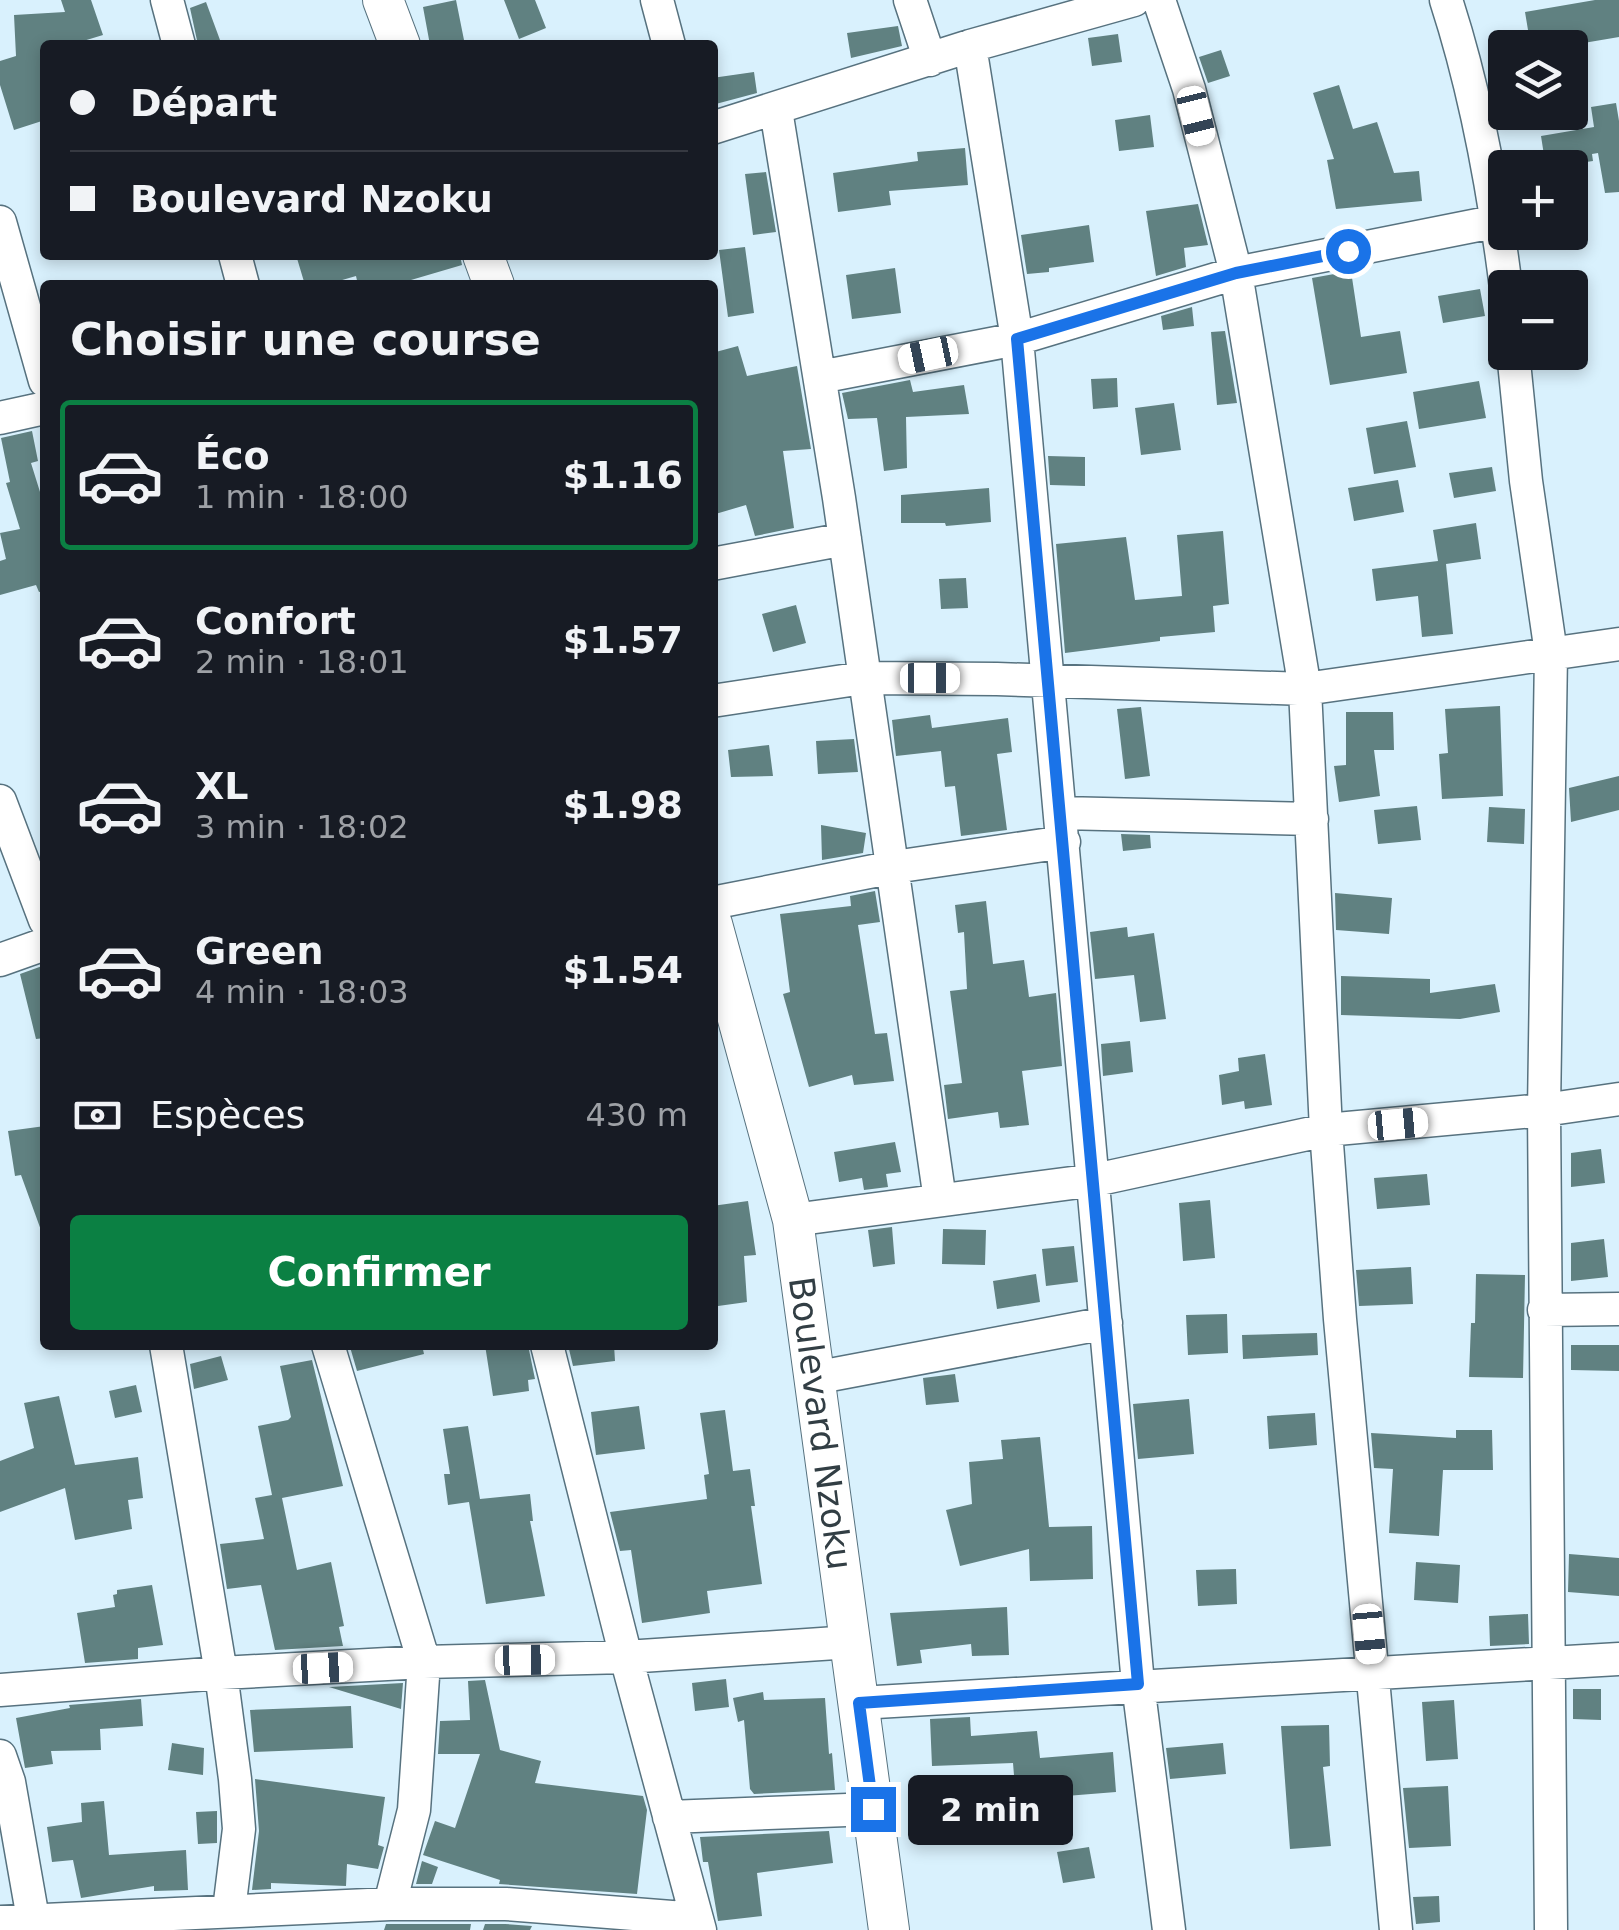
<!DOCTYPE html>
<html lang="fr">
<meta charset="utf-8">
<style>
:root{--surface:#171b24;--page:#20242c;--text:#f1f3f6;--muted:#9ea1a6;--line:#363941;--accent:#0b8043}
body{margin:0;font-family:"DejaVu Sans",sans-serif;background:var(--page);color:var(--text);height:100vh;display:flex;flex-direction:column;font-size:38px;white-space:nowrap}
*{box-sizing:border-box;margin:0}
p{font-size:32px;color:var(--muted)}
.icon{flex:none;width:55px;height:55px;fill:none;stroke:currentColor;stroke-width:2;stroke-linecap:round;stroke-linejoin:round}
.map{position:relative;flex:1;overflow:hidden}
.sheet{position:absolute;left:40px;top:280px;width:678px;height:1070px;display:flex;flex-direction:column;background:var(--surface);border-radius:10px;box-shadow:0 5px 15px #0003}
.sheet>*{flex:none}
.banner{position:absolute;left:40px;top:40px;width:678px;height:220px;border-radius:10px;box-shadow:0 5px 15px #0003;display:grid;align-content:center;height:220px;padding:0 30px;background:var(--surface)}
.buttons{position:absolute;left:1488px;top:30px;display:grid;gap:20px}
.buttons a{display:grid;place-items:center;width:100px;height:100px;border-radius:10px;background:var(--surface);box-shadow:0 5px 15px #0003;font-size:50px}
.end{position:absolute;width:45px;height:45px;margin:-22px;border:12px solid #1a73e8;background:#fff;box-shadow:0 0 0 5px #fff}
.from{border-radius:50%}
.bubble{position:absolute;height:70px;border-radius:10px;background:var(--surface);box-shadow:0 5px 15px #0003;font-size:32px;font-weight:700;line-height:70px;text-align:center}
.car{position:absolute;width:30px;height:60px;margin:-30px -15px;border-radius:12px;box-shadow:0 0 8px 2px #0007;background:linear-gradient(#fff 24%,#345 0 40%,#fff 0 76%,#345 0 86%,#fff 0)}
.banner b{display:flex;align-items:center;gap:35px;height:95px;font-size:38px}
.banner b+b{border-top:2px solid var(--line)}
.banner i{width:25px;height:25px;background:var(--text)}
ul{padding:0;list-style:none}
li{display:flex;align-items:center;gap:30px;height:150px;margin:0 20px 15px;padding:0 10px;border:5px solid transparent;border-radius:10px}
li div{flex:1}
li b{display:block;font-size:38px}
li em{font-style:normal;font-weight:700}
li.active{border-color:var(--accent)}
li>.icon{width:90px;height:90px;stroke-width:1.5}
h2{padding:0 30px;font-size:45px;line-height:120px}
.pay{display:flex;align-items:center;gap:25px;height:110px;padding:0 30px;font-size:38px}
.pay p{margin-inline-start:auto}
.primary-button{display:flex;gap:20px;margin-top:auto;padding:20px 30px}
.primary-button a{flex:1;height:115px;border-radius:10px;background:var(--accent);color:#fff;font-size:40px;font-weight:700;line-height:115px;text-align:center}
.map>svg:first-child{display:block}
</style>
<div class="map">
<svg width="1619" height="1930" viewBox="0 0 1619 1930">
<rect width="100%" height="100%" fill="#d9f1fd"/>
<!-- building -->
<path fill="#608181" d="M 61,0 L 91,0 L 103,35 L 70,45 L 45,45 L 45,120 L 14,130 L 0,85 L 0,61 L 16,56 L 14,15 L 65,12 Z
M 456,0 L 465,45 L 430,45 L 423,7 Z
M 504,0 L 535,0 L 546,28 L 519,39 Z
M 1595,0 L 1619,0 L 1619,37 L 1554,48 L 1531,48 L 1525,12 Z
M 206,2 L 220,40 L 198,45 L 190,8 Z
M 898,26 L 902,46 L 851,58 L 847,33 Z
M 1118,34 L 1122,62 L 1092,66 L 1088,38 Z
M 1221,50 L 1230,76 L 1208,83 L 1199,57 Z
M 754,72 L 757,93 L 712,105 L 712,78 Z
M 1339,85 L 1353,129 L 1377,122 L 1394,173 L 1419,171 L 1422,201 L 1336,209 L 1327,160 L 1334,159 L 1313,93 Z
M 1616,103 L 1619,121 L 1619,192 L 1605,193 L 1598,153 L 1592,154 L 1593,161 L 1546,168 L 1541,136 L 1594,127 L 1591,107 Z
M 1150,115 L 1154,147 L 1119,151 L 1115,120 Z
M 965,148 L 968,185 L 889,191 L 891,205 L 838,212 L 833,173 L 918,161 L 917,152 Z
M 766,172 L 776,232 L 753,235 L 745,174 Z
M 1198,204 L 1208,245 L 1184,248 L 1186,267 L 1156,276 L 1146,211 Z
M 1089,225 L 1094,262 L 1049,268 L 1049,272 L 1027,274 L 1021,235 Z
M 745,247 L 754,313 L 728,317 L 719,250 Z
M 296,255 L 460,255 L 462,265 L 394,285 L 358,285 L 356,276 L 325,285 L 305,285 Z
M 895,268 L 901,313 L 852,319 L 846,275 Z
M 1351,271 L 1361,337 L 1400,331 L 1407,373 L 1330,385 L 1312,278 Z
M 1480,289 L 1485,316 L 1443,323 L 1438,296 Z
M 1192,307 L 1194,326 L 1163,330 L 1161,316 Z
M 1225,331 L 1237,403 L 1217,405 L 1211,332 Z
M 738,346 L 747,376 L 797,366 L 811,449 L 783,451 L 794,528 L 755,536 L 746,505 L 712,515 L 712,353 Z
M 1117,378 L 1118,407 L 1093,409 L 1091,379 Z
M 910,380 L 913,392 L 964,385 L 969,414 L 906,417 L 907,468 L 884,471 L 877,418 L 848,419 L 842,393 Z
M 1479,381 L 1486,418 L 1419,429 L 1413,392 Z
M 1174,403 L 1181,450 L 1141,455 L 1135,408 Z
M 1407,421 L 1416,467 L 1374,474 L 1366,428 Z
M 32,431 L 38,461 L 31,463 L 45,508 L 45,591 L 39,592 L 36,585 L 0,595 L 0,561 L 6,559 L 0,533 L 20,529 L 6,483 L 10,482 L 1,438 Z
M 1048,456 L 1085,457 L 1085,486 L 1050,485 Z
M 1492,467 L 1496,491 L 1454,498 L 1449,473 Z
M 1398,480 L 1404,512 L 1354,521 L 1348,488 Z
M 989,488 L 991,522 L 946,526 L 945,523 L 901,523 L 901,495 Z
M 1476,523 L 1481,559 L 1446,564 L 1453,634 L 1422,637 L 1418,596 L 1376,601 L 1372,569 L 1438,561 L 1433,530 Z
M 1223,531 L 1229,604 L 1213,606 L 1215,632 L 1160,637 L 1160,641 L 1065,653 L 1056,544 L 1126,537 L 1135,600 L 1182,596 L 1177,535 Z
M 966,578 L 968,608 L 941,609 L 939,579 Z
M 796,605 L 806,643 L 773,652 L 762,614 Z
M 1500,706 L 1503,796 L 1442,799 L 1439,754 L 1448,753 L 1445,709 Z
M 1141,707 L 1150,776 L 1125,779 L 1117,709 Z
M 1346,712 L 1393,712 L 1394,750 L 1374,750 L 1380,796 L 1339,802 L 1334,766 L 1346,765 Z
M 930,715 L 932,728 L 1008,718 L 1012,752 L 997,754 L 1007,830 L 961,836 L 955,786 L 945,787 L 941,751 L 896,756 L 892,720 Z
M 854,739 L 858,772 L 818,774 L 816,741 Z
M 769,745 L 773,776 L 731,777 L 728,750 Z
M 1619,776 L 1619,810 L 1571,822 L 1569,788 Z
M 1417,806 L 1421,840 L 1378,844 L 1374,810 Z
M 1489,807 L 1525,809 L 1524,844 L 1487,842 Z
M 821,825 L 866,833 L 863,853 L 822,860 Z
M 1121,834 L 1150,835 L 1151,848 L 1123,851 Z
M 875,891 L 880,922 L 858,925 L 875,1034 L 887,1033 L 894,1081 L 854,1085 L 852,1075 L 809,1087 L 783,994 L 790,992 L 780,914 L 851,906 L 850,896 Z
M 1335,893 L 1392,898 L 1389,934 L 1336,930 Z
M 986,901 L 993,964 L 1024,960 L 1029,997 L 1056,993 L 1062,1066 L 1022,1071 L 1029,1125 L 1000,1128 L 998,1112 L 948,1119 L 944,1085 L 962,1083 L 950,991 L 967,989 L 964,932 L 958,933 L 955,905 Z
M 1127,927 L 1128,937 L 1154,933 L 1166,1019 L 1140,1022 L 1134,975 L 1095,979 L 1090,932 Z
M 45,965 L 45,1038 L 36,1039 L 20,974 Z
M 1341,976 L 1430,979 L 1430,993 L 1495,984 L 1500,1012 L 1460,1019 L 1341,1015 Z
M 1130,1041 L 1133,1072 L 1103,1076 L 1101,1044 Z
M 1265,1054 L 1272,1105 L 1245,1109 L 1244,1101 L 1222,1105 L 1219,1075 L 1239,1071 L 1238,1058 Z
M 45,1126 L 45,1233 L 42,1233 L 21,1175 L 15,1176 L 8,1131 Z
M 895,1142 L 901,1172 L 886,1174 L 888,1187 L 864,1190 L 862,1178 L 839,1182 L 834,1152 Z
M 1601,1149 L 1605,1183 L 1571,1187 L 1571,1153 Z
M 1427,1174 L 1430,1205 L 1377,1209 L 1374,1178 Z
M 1210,1200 L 1215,1258 L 1183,1261 L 1179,1203 Z
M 748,1201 L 756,1255 L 744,1256 L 747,1302 L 718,1306 L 712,1264 L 712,1206 Z
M 892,1227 L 895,1264 L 873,1267 L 868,1230 Z
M 943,1229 L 986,1230 L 985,1265 L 942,1264 Z
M 1604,1239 L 1608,1277 L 1571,1281 L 1571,1243 Z
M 1074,1246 L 1078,1282 L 1046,1286 L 1042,1249 Z
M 1411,1267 L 1413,1304 L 1359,1306 L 1356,1270 Z
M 1036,1274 L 1040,1302 L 997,1309 L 993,1281 Z
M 1476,1274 L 1525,1275 L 1523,1378 L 1469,1377 L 1471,1323 L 1475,1323 Z
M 1227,1314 L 1228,1353 L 1188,1355 L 1186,1315 Z
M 1317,1333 L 1318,1355 L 1243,1359 L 1242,1335 Z
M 358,1345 L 422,1345 L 424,1354 L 357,1371 L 350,1347 Z
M 485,1345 L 528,1345 L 535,1379 L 528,1380 L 529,1391 L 493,1396 Z
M 568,1345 L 614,1345 L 615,1361 L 573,1366 Z
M 1571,1345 L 1619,1345 L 1619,1371 L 1571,1370 Z
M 221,1356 L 228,1380 L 194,1389 L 190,1364 Z
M 312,1360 L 343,1486 L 282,1498 L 297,1570 L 331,1562 L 344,1626 L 339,1627 L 343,1646 L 275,1650 L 261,1585 L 227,1589 L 220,1544 L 264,1539 L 255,1498 L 272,1495 L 258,1426 L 288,1420 L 291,1417 L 280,1366 Z
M 955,1374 L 959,1402 L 926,1405 L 923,1378 Z
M 136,1385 L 142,1412 L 115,1418 L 109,1391 Z
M 59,1396 L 75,1465 L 138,1457 L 143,1498 L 128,1500 L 132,1529 L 75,1540 L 65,1488 L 0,1512 L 0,1461 L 34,1448 L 24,1403 Z
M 1189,1399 L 1194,1454 L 1138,1459 L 1133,1404 Z
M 639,1406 L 645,1449 L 596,1455 L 591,1412 Z
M 725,1410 L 733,1471 L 750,1469 L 755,1506 L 751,1506 L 762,1584 L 707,1591 L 710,1613 L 642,1623 L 631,1550 L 620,1551 L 610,1512 L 707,1499 L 704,1475 L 709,1474 L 700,1413 Z
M 1315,1413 L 1317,1445 L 1269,1449 L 1267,1416 Z
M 468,1426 L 480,1499 L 530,1494 L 533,1521 L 530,1521 L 545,1596 L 486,1604 L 469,1502 L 448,1505 L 444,1474 L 450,1474 L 443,1429 Z
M 1456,1430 L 1492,1430 L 1493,1470 L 1443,1470 L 1439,1536 L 1389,1533 L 1393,1469 L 1374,1468 L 1371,1433 L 1456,1438 Z
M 1040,1437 L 1049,1527 L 1092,1526 L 1093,1579 L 1030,1581 L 1029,1549 L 960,1566 L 946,1510 L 972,1504 L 969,1462 L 1003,1459 L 1001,1440 Z
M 1569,1554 L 1619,1558 L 1619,1596 L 1568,1592 Z
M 1416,1562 L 1460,1565 L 1458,1603 L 1414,1600 Z
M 1236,1569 L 1237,1604 L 1198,1606 L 1196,1570 Z
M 152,1585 L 163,1645 L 138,1648 L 138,1659 L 85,1663 L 77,1613 L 115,1607 L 113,1595 L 117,1594 L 117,1590 Z
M 1007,1607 L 1009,1655 L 972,1656 L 971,1644 L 920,1650 L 922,1663 L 897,1666 L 890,1613 Z
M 1528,1614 L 1529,1644 L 1490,1646 L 1489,1616 Z
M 726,1679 L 729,1707 L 695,1711 L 692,1683 Z
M 485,1680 L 500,1750 L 541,1761 L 535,1783 L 643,1796 L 647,1810 L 637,1894 L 499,1884 L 500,1880 L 423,1855 L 435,1821 L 455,1828 L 480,1754 L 438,1754 L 440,1721 L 470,1720 L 468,1681 Z
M 403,1683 L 401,1709 L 329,1687 Z
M 1573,1689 L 1601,1689 L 1601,1720 L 1573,1719 Z
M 763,1692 L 764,1700 L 825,1698 L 829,1754 L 832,1753 L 835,1790 L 754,1794 L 750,1789 L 744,1720 L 738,1722 L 733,1698 Z
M 141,1699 L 143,1726 L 100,1729 L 101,1750 L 51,1751 L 53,1764 L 25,1768 L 16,1718 L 70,1708 L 69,1705 Z
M 1454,1700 L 1458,1759 L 1426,1761 L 1422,1702 Z
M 351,1706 L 353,1748 L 254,1752 L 250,1710 Z
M 970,1717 L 971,1736 L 1037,1731 L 1040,1758 L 1113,1752 L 1116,1792 L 1016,1800 L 1013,1763 L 932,1766 L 930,1719 Z
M 1329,1725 L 1330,1766 L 1323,1767 L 1331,1846 L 1290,1849 L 1281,1726 Z
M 172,1743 L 204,1748 L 203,1775 L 168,1770 Z
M 1223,1743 L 1226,1774 L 1170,1779 L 1166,1748 Z
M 255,1779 L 385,1797 L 378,1845 L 384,1847 L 378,1869 L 347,1864 L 346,1886 L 271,1883 L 271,1889 L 252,1890 L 259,1831 Z
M 1448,1786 L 1451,1846 L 1409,1848 L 1403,1788 Z
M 104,1801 L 109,1855 L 186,1850 L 188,1890 L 154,1891 L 154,1886 L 81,1898 L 73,1860 L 52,1862 L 47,1827 L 82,1822 L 81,1803 Z
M 217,1811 L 217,1843 L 198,1844 L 196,1812 Z
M 829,1831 L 833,1863 L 757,1873 L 762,1916 L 718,1921 L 708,1862 L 703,1862 L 700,1837 Z
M 1089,1847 L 1095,1878 L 1063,1883 L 1057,1852 Z
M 422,1861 L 438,1867 L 432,1884 L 416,1884 Z
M 1439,1896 L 1440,1922 L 1416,1924 L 1413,1897 Z
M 386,1924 L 471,1924 L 470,1930 L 384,1930 Z
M 485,1924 L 505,1924 L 532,1926 L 530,1930 L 483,1930 Z"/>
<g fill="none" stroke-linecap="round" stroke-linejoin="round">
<defs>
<path id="minor" d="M 167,0 L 179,45
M 657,0 L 669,45
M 910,0 L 930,60
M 1159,0 L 1189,89 L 1236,273 L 1305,689 L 1326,1130 L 1340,1319 L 1396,1930
M 1446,0 C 1476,92 1494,192 1506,288
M 970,46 L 1017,339 L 1138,1684 L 1169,1930
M 776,110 L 839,498 L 940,1200
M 712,128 L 970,46 L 1134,0
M 0,222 L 45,381
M 235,255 L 243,285
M 1513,352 L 1526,481 L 1551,653 L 1544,1110 L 1551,1930
M 820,377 L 1017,339 L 1236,273 L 1498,221
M 0,418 L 45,408
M 712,564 L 845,539
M 712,701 L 863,678 L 997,679 L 1305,689 L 1619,644
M 0,801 L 45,920
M 1061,813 L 1312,819
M 712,903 L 894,867 L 1064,842
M 0,960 L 45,944
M 793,1220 L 1095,1180 L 1326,1130 L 1544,1110 L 1619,1099
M 1544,1310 L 1619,1309
M 166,1345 L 221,1673 L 235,1779 L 239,1829 L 229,1910
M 328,1345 L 424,1662 L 414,1810 L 390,1904
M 547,1345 L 626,1657 L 700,1930
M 814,1378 L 1106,1323
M 0,1690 L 221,1673 L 424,1662 L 626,1657 L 851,1642
M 859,1703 L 1619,1659
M 0,1756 L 9,1782 L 35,1930
M 669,1817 L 873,1809
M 0,1922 L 390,1904 L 506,1904 L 697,1919"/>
<g id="tertiary">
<path d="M 383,0 L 400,45"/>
<path d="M 483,255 L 494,285"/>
<path id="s1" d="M 712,924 L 793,1220 L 889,1930"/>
</g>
</defs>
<!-- minor casing -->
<use href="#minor" stroke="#57727f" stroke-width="35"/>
<!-- tertiary casing -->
<use href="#tertiary" stroke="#57727f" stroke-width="42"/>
<!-- minor -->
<use href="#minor" stroke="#fff" stroke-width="32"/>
<!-- tertiary -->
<use href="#tertiary" stroke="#fff" stroke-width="40"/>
</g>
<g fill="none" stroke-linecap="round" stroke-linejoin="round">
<!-- route -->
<path stroke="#1a73e8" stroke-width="12" d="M 873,1809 L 859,1703 L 1138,1684 L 1017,339 L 1236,273 L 1348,251"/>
</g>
<g text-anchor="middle" stroke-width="10" stroke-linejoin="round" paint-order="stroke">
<!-- street labels -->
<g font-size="35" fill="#323e44" stroke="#d9f1fd">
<text dy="12" stroke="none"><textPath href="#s1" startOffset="512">Boulevard Nzoku</textPath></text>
</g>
</g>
</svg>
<div class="buttons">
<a><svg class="icon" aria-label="layers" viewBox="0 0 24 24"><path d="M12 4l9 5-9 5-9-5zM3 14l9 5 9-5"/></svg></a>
<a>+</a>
<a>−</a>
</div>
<i class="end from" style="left:1348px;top:251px"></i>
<i class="end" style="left:873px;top:1809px"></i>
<div class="bubble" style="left:908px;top:1775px;width:165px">2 min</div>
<i class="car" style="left:1196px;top:116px;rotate:166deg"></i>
<i class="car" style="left:928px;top:355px;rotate:258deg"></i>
<i class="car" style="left:930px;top:678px;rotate:90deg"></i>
<i class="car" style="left:1398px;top:1124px;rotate:85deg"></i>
<i class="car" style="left:1369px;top:1634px;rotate:175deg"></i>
<i class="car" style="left:525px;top:1660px;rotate:89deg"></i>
<i class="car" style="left:323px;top:1668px;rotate:87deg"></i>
<div class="banner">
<b><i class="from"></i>Départ</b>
<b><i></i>Boulevard Nzoku</b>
</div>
<section class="sheet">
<h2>Choisir une course</h2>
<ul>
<li class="active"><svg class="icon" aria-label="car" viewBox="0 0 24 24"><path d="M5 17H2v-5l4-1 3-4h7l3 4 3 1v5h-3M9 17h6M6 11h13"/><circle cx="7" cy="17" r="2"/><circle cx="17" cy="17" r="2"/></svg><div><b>Éco</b><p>1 min · 18:00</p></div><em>$1.16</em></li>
<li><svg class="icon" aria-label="car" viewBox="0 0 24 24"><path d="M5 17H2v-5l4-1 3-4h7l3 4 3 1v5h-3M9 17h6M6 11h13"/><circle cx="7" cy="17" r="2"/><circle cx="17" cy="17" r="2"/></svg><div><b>Confort</b><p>2 min · 18:01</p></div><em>$1.57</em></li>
<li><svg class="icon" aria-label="car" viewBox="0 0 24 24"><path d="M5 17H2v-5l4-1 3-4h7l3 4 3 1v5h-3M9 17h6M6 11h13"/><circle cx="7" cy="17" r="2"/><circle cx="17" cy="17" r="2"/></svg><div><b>XL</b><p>3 min · 18:02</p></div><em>$1.98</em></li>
<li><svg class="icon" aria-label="car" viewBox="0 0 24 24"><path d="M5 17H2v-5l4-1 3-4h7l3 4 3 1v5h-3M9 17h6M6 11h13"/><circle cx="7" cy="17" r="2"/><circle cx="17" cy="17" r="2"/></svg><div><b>Green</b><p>4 min · 18:03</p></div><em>$1.54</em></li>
</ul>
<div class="pay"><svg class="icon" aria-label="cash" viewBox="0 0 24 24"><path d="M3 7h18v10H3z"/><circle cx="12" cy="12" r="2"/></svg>Espèces<p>430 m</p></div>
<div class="primary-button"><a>Confirmer</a></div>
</section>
</div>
